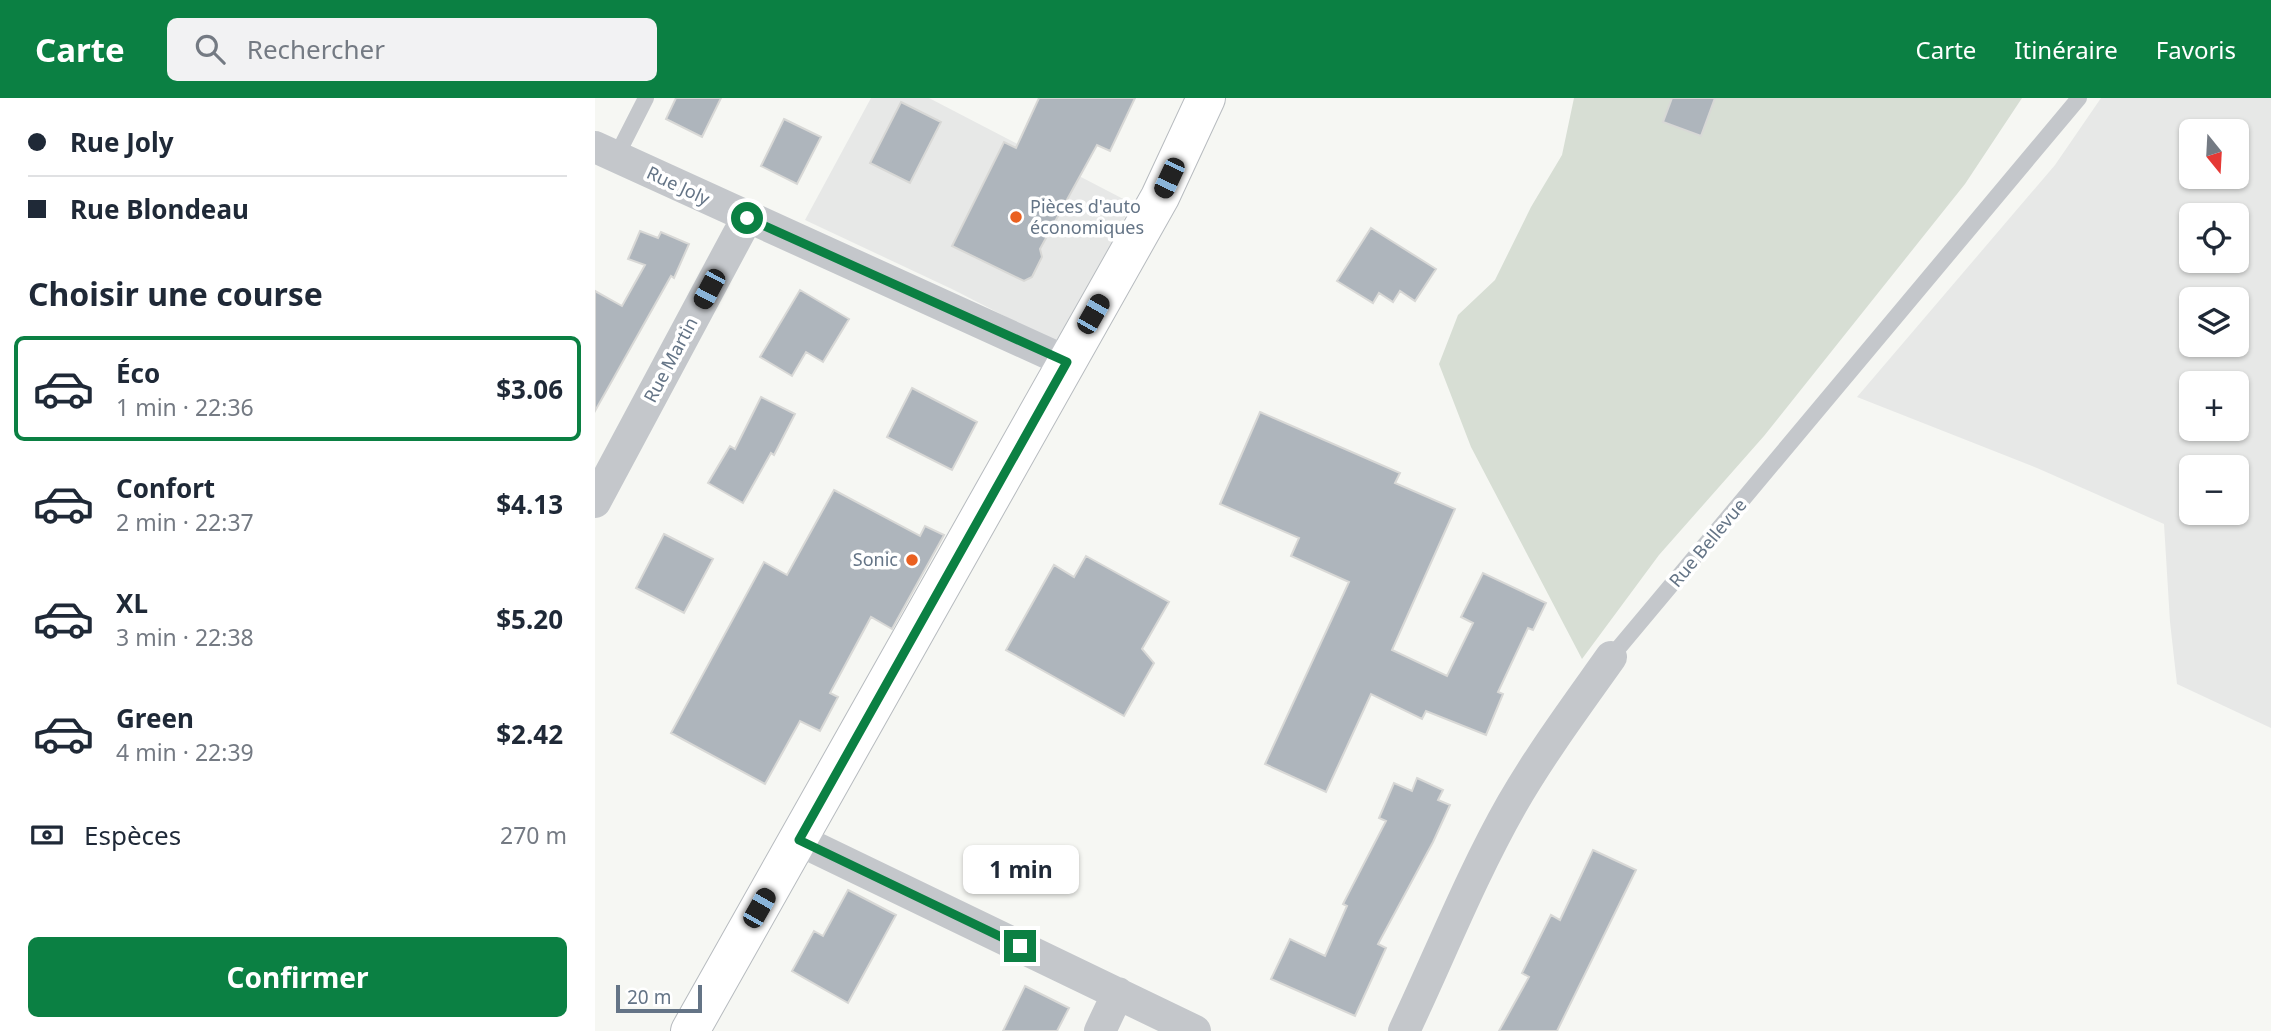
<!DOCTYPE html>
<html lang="fr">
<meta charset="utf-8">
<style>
:root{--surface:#fff;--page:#f2f2f3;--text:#1f2937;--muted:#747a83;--line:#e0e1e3;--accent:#0b8043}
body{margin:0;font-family:"Noto Sans",sans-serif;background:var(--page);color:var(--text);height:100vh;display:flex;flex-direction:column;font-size:26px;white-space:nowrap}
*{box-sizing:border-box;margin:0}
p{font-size:23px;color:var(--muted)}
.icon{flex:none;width:38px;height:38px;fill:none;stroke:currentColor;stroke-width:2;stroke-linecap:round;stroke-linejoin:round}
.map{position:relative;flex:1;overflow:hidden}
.details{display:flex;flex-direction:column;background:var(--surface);width:595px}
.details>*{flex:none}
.guide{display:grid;align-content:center;height:154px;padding:0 28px;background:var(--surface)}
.needle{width:46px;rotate:162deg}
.fabs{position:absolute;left:1584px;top:21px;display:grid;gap:14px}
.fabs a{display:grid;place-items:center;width:70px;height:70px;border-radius:10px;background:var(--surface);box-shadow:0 2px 5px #0004;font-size:35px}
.scale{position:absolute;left:21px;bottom:18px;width:86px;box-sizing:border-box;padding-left:7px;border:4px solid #647486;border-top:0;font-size:19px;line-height:24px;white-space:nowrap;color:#647486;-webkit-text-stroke:5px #fff;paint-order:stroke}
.end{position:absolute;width:32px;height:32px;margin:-16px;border:9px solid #0b8043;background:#fff;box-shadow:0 0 0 4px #fff}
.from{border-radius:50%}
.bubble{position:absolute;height:49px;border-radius:10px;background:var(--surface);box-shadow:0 2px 5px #0004;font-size:23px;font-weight:700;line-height:49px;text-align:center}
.car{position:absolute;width:21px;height:42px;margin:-21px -10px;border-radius:9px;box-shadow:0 0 5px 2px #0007;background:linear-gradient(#222 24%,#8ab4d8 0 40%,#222 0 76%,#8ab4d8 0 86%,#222 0)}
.guide b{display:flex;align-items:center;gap:24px;height:66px;font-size:26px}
.guide b+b{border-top:2px solid var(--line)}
.guide i{width:18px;height:18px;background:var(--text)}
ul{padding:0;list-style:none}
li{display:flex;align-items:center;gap:21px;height:105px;margin:0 14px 10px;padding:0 14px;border:4px solid transparent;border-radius:10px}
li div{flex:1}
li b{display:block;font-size:26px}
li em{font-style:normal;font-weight:700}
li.selected{border-color:var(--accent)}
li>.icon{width:63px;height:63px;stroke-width:1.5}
h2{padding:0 28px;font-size:32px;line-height:84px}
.pay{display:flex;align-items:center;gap:18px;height:77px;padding:0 28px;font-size:26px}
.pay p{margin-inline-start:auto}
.button{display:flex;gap:14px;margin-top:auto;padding:14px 28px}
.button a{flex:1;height:80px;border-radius:10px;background:var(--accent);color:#fff;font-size:28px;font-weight:700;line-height:80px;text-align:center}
header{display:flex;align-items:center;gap:42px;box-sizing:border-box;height:98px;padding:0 35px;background:var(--accent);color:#fff}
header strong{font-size:33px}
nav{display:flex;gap:38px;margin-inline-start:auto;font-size:24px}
.search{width:490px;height:63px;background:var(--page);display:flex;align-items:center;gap:18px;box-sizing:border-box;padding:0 24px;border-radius:10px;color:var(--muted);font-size:26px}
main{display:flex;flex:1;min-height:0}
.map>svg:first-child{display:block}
</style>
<header>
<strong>Carte</strong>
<div class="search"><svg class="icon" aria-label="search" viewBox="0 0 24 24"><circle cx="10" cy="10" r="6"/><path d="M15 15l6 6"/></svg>Rechercher</div>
<nav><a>Carte</a><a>Itinéraire</a><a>Favoris</a></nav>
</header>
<main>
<section class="details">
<div class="guide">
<b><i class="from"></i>Rue Joly</b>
<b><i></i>Rue Blondeau</b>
</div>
<h2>Choisir une course</h2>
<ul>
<li class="selected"><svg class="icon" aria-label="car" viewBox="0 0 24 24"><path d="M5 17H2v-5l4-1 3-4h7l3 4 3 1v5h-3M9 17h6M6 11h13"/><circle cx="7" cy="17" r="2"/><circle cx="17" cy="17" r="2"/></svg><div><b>Éco</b><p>1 min · 22:36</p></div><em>$3.06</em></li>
<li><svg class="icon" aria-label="car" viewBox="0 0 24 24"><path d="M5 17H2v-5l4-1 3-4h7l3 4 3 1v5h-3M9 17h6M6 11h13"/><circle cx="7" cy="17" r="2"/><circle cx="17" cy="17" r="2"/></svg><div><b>Confort</b><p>2 min · 22:37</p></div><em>$4.13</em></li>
<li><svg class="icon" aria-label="car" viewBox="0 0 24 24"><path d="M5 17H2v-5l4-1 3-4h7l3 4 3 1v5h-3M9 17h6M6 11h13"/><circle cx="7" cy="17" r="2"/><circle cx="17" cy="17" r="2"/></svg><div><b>XL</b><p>3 min · 22:38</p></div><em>$5.20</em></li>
<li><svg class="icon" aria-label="car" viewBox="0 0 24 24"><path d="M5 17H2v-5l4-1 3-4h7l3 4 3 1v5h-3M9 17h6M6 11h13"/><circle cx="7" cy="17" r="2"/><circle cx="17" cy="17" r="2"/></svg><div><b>Green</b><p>4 min · 22:39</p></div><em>$2.42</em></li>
</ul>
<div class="pay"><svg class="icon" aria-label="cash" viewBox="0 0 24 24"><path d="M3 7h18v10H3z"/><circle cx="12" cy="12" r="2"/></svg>Espèces<p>270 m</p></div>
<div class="button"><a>Confirmer</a></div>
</section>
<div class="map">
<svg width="1676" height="933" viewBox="0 0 1676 933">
<rect width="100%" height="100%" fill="#f6f7f3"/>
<!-- built -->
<path fill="#e7e8e7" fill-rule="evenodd" d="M 276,0 L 334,0 L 536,105 L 517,149 L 464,246 L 359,192 L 210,122 Z
M 1506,0 L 1676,0 L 1676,630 L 1582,586 L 1575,524 L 1569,426 L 1442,370 L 1262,299 L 1460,67 ZM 1596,33 L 1642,33 L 1642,79 L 1596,79 ZM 1596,117 L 1642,117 L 1642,163 L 1596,163 ZM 1596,201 L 1642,201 L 1642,247 L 1596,247 ZM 1596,285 L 1642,285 L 1642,331 L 1596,331 ZM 1596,369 L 1642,369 L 1642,415 L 1596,415 Z"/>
<!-- green -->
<path fill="#d7ded4" d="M 979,0 L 1427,0 L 1370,86 L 1169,338 L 1064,457 L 987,561 L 876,349 L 844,266 L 863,217 L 900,182 L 936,109 L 967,57 Z"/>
<!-- building -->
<path fill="#aeb5bc" stroke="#d8d8d6" stroke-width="2" d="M 81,0 L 126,0 L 107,39 L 71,21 Z
M 444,0 L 540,0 L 515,53 L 502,47 L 445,151 L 447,159 L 437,179 L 429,183 L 357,148 L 409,44 L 421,50 Z
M 1077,0 L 1120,0 L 1106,38 L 1068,24 Z
M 306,4 L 346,24 L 315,85 L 275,65 Z
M 189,21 L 226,39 L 202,86 L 166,68 Z
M 776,130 L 841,171 L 820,203 L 805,193 L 798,204 L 784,195 L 778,205 L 742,183 Z
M 45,133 L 63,140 L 66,134 L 94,146 L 79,180 L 76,178 L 0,313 L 0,193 L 27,208 L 50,167 L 33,161 Z
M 205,192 L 254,221 L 228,264 L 211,254 L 197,278 L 165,259 Z
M 317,290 L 382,324 L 357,372 L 292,339 Z
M 166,299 L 200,316 L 179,357 L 176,355 L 148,405 L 113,385 L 135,348 L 140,351 Z
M 665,314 L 805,375 L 800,385 L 860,411 L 797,552 L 852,578 L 878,525 L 866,519 L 888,475 L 951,505 L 938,532 L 933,530 L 903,594 L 908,596 L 891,637 L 831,613 L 827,621 L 776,596 L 731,694 L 670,666 L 754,484 L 696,458 L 704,440 L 625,406 Z
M 239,392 L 325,438 L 330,428 L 349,437 L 297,531 L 276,519 L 235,595 L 243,599 L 225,633 L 205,623 L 170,686 L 76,635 L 169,464 L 192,477 Z
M 69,436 L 118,461 L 89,515 L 41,490 Z
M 491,458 L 574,504 L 547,551 L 559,565 L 529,618 L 411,552 L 459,467 L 479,479 Z
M 822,680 L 848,692 L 843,702 L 855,707 L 838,744 L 783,846 L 791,850 L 760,918 L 676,881 L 695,841 L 730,858 L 752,808 L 748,806 L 791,723 L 784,720 L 799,685 L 817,693 Z
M 998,752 L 1041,772 L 962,933 L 904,933 L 934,879 L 927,875 L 956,817 L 965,822 Z
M 253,792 L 301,817 L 253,905 L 197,873 L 219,833 L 228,838 Z
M 430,888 L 474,910 L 462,933 L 408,933 Z"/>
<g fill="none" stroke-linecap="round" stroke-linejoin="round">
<defs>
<path id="primary" d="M 95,933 L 565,99 L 611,0"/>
</defs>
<!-- primary casing -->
<use href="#primary" stroke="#b7bbbf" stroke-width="40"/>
<!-- lane -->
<path stroke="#c4c7cb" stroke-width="16" d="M 21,59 L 51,0
M 1016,559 L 1484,0"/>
<!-- street -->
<path stroke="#c4c7cb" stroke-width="32" d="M 0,49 L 472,264
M 0,404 L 152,120
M 204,742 L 600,933
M 505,933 L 523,895
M 809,933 C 845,857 876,778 917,706 C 947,654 982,607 1016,559"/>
<!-- primary -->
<use href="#primary" stroke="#fff" stroke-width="38"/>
</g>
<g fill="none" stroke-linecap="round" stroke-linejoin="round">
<!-- route -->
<path stroke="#0b8043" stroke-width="9" d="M 152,120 L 472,264 L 204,742 L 425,848"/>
</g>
<!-- markers -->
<g fill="#ea6020" stroke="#fff" stroke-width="2.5">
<circle cx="421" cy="119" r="7"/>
<circle cx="317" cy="462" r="7"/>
</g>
<g text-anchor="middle" stroke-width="7" stroke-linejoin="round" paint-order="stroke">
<!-- street labels -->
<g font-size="18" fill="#647486" stroke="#fff">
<text transform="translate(83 88) rotate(25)" y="6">Rue Joly</text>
<text transform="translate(76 262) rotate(-62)" y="6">Rue Martin</text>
<text transform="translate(1113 445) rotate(-50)" y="6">Rue Bellevue</text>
</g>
<!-- poi labels -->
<g font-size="18" fill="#647486" stroke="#fff" text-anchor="start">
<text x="435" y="115">Pièces d'auto<tspan x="435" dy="21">économiques</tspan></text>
<text x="303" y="468" text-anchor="end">Sonic</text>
</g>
</g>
</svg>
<div class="fabs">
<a><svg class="needle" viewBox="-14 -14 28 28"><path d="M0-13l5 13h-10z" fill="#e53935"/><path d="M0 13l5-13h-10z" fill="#747a83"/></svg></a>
<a><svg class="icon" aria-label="locate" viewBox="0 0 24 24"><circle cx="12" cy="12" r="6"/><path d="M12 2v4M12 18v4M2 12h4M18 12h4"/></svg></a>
<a><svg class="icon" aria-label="layers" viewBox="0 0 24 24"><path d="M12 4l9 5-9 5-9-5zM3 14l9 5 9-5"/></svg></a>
<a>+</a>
<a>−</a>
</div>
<div class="scale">20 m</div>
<i class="end from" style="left:152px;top:120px"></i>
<i class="end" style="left:425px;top:848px"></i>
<div class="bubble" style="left:368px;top:747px;width:116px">1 min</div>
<i class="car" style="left:574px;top:80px;rotate:205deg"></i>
<i class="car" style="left:114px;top:191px;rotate:208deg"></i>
<i class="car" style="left:498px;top:216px;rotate:30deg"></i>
<i class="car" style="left:164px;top:810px;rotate:30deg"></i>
</div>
</main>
